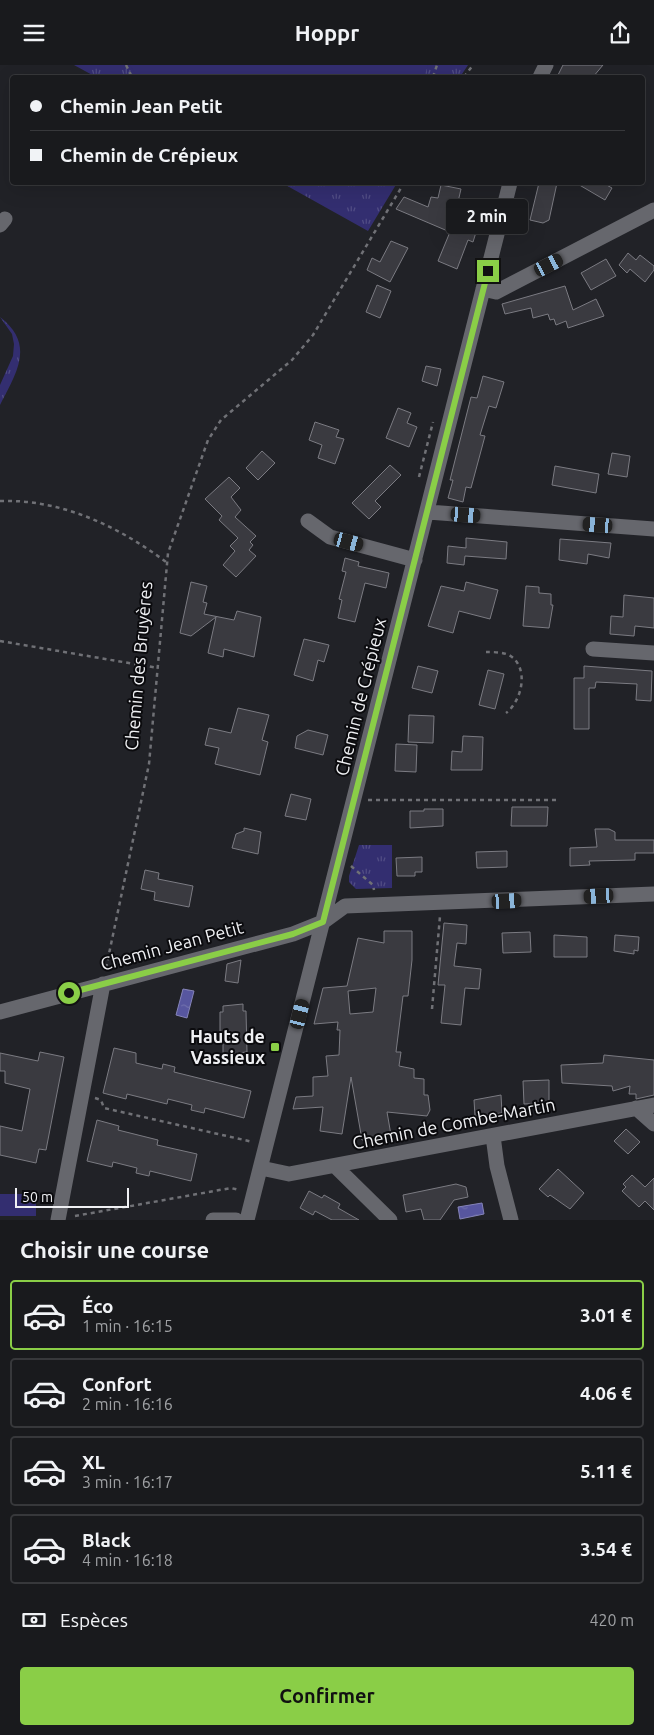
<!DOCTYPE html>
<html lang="fr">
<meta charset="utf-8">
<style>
:root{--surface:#191a1d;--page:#26272a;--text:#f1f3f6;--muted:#9fa1a4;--line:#37383b;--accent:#8ace47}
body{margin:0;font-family:Ubuntu,sans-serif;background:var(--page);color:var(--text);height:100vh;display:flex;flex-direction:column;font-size:19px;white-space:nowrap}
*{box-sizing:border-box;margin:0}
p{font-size:16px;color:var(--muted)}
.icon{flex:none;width:28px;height:28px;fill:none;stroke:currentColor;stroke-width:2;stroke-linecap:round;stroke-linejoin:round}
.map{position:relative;height:1155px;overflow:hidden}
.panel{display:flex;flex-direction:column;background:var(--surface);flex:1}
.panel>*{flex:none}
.banner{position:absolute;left:10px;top:10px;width:635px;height:110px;border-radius:5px;box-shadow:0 5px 20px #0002,0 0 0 1px var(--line);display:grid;align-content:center;height:110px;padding:0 20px;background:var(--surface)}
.scale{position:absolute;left:15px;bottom:12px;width:114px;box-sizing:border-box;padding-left:5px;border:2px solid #eff0f3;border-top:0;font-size:14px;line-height:18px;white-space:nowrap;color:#eff0f3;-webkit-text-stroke:4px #0b0b0e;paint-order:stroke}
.end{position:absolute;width:22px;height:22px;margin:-11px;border:6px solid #8ace47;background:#111;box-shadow:0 0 0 2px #111}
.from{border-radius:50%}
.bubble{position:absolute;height:35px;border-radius:5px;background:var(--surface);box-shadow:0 5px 20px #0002,0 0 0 1px var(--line);font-size:16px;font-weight:700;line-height:35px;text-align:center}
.car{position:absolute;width:15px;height:30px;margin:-15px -8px;border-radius:6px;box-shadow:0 0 4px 1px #0007;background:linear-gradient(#222 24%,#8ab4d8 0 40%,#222 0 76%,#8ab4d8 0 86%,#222 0)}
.banner b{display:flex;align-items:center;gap:18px;height:48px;font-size:19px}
.banner b+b{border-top:1px solid var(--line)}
.banner i{width:12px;height:12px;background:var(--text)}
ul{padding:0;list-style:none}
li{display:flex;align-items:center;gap:15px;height:70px;margin:0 10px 8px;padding:0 10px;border:2px solid var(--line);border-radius:5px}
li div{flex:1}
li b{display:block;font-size:19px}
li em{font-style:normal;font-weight:700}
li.current{border-color:var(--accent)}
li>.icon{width:45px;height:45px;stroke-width:1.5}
h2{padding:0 20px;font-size:22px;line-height:60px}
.pay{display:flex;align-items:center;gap:12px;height:55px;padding:0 20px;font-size:19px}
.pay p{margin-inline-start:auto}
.action{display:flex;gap:10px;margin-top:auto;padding:10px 20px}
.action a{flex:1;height:58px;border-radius:5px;background:var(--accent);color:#111;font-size:20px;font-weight:700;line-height:58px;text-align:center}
header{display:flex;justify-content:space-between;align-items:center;height:65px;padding:0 20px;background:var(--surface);font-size:22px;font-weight:700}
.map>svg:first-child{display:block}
</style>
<header><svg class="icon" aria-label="menu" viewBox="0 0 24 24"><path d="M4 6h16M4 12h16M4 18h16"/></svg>Hoppr<svg class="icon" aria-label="share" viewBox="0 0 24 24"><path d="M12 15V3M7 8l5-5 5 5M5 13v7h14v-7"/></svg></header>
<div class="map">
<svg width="654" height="1155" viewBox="0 0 654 1155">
<defs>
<pattern id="grass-tufts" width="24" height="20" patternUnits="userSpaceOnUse" patternTransform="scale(1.25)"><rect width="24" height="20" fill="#332e70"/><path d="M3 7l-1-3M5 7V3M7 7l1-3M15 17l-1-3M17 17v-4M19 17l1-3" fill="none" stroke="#514d85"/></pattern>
<pattern id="water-ripples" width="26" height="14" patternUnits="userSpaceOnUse" patternTransform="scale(1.25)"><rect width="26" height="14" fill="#57569f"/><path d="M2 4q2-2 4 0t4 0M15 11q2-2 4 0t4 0" fill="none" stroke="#6f6fad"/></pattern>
</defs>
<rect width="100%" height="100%" fill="#212227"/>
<!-- grass -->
<path fill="url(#grass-tufts)" d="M 74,0 L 468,0 L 460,12 L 96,12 Z
M 282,118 L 397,118 L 368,166 Z
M 0,252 C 36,280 16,308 0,340 L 0,320 L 13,291 L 14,279 L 12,269 Z
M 359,780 L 392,780 L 392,823 L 356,824 L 349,817 L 349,811 Z"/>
<!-- garden -->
<path fill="#332e70" d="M 130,0 L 428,0 L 424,12 L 137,12 Z
M 0,1129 L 36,1129 L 36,1151 L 0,1151 Z"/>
<!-- water -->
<path fill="url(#water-ripples)" stroke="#8584b8" d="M 183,924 L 194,926 L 187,953 L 176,950 Z
M 482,1138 L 484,1149 L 460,1154 L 458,1142 Z"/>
<!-- building -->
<path fill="#3a3a40" stroke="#7b7b82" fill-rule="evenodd" d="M 563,0 L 603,0 L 593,12 L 557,12 Z
M 539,118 L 557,118 L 549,155 L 543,158 L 530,155 Z
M 576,118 L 603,118 L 612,123 L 605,135 Z
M 441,120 L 461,124 L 454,154 L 477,164 L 473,177 L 468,175 L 457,204 L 438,196 L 450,167 L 396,144 L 404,132 L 428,142 L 431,132 L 438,133 Z
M 391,176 L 408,183 L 390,217 L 367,205 L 372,193 L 380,197 Z
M 628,188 L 636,195 L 640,190 L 654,201 L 654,205 L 645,217 L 630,204 L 627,208 L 619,200 Z
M 606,194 L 616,211 L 591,225 L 581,208 Z
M 377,220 L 391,226 L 380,253 L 366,247 Z
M 565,221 L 573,245 L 596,234 L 604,251 L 568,263 L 566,256 L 556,260 L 554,254 L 550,255 L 548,249 L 533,253 L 531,243 L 505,249 L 502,239 Z
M 426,301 L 441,304 L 437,321 L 422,316 Z
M 483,311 L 504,317 L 496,343 L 489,341 L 480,370 L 485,371 L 471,423 L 466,422 L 463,437 L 448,433 L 453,415 L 450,415 L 471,332 L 477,333 Z
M 398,343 L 411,348 L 407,358 L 417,362 L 409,382 L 386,373 Z
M 315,357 L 339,365 L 336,372 L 344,374 L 335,399 L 318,393 L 322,380 L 309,375 Z
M 262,386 L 275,398 L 258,415 L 246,403 Z
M 612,388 L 630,391 L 627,412 L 608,409 Z
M 390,400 L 401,410 L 375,436 L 381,442 L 369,454 L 352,438 Z
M 555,401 L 599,409 L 596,428 L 552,420 Z
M 229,412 L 240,423 L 231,432 L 241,445 L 235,452 L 256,471 L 250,477 L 253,480 L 249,485 L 256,491 L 236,512 L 223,500 L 235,486 L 230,481 L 238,473 L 219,455 L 222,451 L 205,434 Z
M 466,473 L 507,477 L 506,494 L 465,491 L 464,500 L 447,498 L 448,481 L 466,483 Z
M 560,474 L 611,478 L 609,493 L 588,489 L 587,499 L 559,495 Z
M 345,493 L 359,497 L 358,501 L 389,508 L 386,523 L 365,518 L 355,557 L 338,553 L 342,535 L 339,534 L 346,507 L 342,506 Z
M 191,517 L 207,521 L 203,537 L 207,538 L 204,549 L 234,555 L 237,546 L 261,552 L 254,592 L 224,584 L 223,592 L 208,588 L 216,552 L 191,571 L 180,568 Z
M 466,517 L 498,525 L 490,554 L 459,546 L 453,568 L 428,561 L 441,521 L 464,526 Z
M 526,521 L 539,522 L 539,528 L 551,529 L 551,540 L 553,540 L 549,563 L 523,561 Z
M 624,530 L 654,533 L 654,563 L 635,561 L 634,571 L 610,569 L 611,551 L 623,552 Z
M 304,574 L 329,580 L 324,597 L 318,595 L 313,616 L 294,610 Z
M 418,601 L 438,606 L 432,628 L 412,623 Z
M 584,601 L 652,606 L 651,636 L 636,635 L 637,619 L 596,617 L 595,623 L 589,623 L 589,664 L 574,664 L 574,613 L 584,613 Z
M 488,605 L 504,609 L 495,644 L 479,640 Z
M 238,643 L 269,650 L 262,675 L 268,677 L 260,710 L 215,699 L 219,683 L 205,680 L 209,663 L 231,668 Z
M 409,650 L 434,651 L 433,678 L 408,677 Z
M 308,665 L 328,670 L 323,690 L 295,683 L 297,671 Z
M 463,671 L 483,672 L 482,705 L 451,705 L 452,686 L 462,687 Z
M 396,679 L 417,680 L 416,707 L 395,706 Z
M 291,729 L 311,734 L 306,755 L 285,751 Z
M 512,742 L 548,742 L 547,761 L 511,761 Z
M 424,744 L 443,744 L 443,761 L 410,763 L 410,746 L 424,746 Z
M 244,763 L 261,767 L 258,789 L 232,783 L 236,769 L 244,766 Z
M 595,764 L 609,764 L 615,767 L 615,775 L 654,775 L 654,788 L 635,788 L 635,795 L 589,796 L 590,800 L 570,801 L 570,783 L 597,782 Z
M 507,786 L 507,802 L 477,803 L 476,787 Z
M 422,792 L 422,807 L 415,807 L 415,811 L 397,811 L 396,793 Z
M 145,805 L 159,808 L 158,814 L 193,821 L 189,842 L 154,835 L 155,827 L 141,824 Z
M 444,858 L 467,860 L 466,879 L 457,878 L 454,901 L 481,904 L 479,924 L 465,923 L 461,960 L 441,958 L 445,920 L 438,920 Z
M 384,866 L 412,866 L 412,895 L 408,931 L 403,931 L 396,987 L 401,987 L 399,1001 L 414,1004 L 414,1013 L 424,1014 L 424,1030 L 428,1030 L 430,1045 L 427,1051 L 387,1047 L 391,1070 L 362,1075 L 351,1012 L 342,1069 L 320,1066 L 323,1042 L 293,1044 L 296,1032 L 313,1031 L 313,1012 L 328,1011 L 326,991 L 339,990 L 340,965 L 337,965 L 338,957 L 314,959 L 323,923 L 347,921 L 358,873 L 384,878 ZM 376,923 L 373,947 L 350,949 L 348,926 Z
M 530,867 L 531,887 L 503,888 L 502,868 Z
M 554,870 L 587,872 L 587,892 L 554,892 Z
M 615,870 L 639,872 L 638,886 L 634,885 L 634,889 L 614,886 Z
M 241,895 L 238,918 L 225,916 L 227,899 Z
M 243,939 L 243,946 L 246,946 L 247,987 L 237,988 L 237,991 L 223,992 L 223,967 L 220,967 L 220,947 L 223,947 L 223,941 Z
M 114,983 L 136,988 L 136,998 L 162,1004 L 163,999 L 175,1002 L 174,1007 L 251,1026 L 244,1053 L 205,1043 L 204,1048 L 191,1045 L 192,1040 L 168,1034 L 167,1039 L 127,1029 L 126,1034 L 103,1028 Z
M 40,987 L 64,992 L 46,1085 L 39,1084 L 36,1098 L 0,1090 L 0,1061 L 22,1066 L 30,1024 L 5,1018 L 5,1006 L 0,1006 L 0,988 L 38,996 Z
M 604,990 L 654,995 L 654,1030 L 636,1034 L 636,1029 L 629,1029 L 630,1021 L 613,1026 L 612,1021 L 562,1018 L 561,1000 L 603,998 Z
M 549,1015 L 549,1038 L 524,1039 L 523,1016 Z
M 501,1030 L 502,1048 L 475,1051 L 474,1035 Z
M 97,1055 L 119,1061 L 118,1065 L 158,1075 L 157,1080 L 197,1089 L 191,1116 L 150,1106 L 149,1111 L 136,1108 L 137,1103 L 113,1097 L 112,1102 L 87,1096 Z
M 626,1064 L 640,1077 L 628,1089 L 614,1076 Z
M 558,1104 L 584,1128 L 570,1144 L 550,1130 L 548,1132 L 539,1124 Z
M 632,1110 L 645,1122 L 654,1113 L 654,1145 L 645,1136 L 639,1142 L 622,1126 L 626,1122 L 623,1119 Z
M 456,1119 L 466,1122 L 468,1132 L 454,1135 L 440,1155 L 424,1155 L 421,1144 L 406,1147 L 403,1130 Z
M 309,1126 L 322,1133 L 324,1130 L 340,1139 L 338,1143 L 359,1155 L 332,1155 L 315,1146 L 313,1150 L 300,1143 Z"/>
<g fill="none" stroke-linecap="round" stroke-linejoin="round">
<!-- path -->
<path stroke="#707176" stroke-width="2.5" stroke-dasharray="4 4" stroke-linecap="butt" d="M 126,0 L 132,12
M 433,12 L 437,0
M 464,12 L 473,0
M 419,412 L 433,357
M 0,436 C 61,434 118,461 166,497
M 0,576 L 158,603
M 486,587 C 493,587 502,587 509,590 C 530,602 522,636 506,648
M 368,735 L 556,735
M 351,801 L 373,820 L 374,825
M 106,903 L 149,699 L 168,488 L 208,375 L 221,355 L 292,295 L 313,270 L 404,118
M 432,944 L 440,851
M 95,1033 L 101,1035 L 104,1043 L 253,1077
M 75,1151 L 231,1123 L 239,1125"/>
<!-- minor -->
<path stroke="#66676d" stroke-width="15" d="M 540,12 L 546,0
M 0,160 L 5,154
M 483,224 L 496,227 L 654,145
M 428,447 L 654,464
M 308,456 L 330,472 L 415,495
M 593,584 L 654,588
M 0,947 L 293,869 L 323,857 L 345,841 L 654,829
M 636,1043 L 654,1059
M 493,1071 L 497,1101 L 511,1155
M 335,1101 L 390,1155
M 261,1103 L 289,1109 L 654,1040
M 58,1155 L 103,919
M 213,1155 L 236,1155
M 247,1155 L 510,118"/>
</g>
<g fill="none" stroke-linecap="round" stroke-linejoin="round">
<!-- route -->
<path stroke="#8ace47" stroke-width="6" d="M 69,928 L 293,869 L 323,857 L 488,206"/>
</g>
<!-- markers -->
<rect fill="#8ace47" stroke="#0b0b0e" stroke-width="2" x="270" y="977" width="10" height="10" rx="2.5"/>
<g text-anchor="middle" stroke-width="4" stroke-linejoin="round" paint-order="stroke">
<!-- street labels -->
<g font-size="18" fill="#eff0f3" stroke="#0b0b0e">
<text transform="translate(139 601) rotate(-85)" y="6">Chemin des Bruyères</text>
<text transform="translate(361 632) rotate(-76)" y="6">Chemin de Crépieux</text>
<text transform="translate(172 881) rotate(-15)" y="6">Chemin Jean Petit</text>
<text transform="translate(454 1059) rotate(-11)" y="6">Chemin de Combe-Martin</text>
</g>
<!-- poi labels -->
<g font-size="18" font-weight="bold" fill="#eff0f3" stroke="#0b0b0e" text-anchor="end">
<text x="265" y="978">Hauts de<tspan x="265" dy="21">Vassieux</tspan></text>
</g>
</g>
</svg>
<div class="scale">50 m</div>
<i class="end from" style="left:69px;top:928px"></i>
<i class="end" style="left:488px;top:206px"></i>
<div class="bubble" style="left:446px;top:134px;width:82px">2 min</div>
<i class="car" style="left:549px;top:200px;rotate:63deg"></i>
<i class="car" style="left:466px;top:450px;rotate:94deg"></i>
<i class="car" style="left:598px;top:460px;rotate:274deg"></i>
<i class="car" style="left:349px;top:477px;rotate:105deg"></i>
<i class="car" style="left:599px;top:831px;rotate:267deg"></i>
<i class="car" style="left:507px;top:836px;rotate:87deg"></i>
<i class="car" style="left:300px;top:949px;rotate:14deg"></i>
<div class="banner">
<b><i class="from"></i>Chemin Jean Petit</b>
<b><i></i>Chemin de Crépieux</b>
</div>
</div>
<section class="panel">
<h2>Choisir une course</h2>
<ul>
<li class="current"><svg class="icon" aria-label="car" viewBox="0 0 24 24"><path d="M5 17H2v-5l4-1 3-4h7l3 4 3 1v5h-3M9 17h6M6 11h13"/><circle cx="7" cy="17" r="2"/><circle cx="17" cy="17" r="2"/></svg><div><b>Éco</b><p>1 min · 16:15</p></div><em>3.01 €</em></li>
<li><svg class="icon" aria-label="car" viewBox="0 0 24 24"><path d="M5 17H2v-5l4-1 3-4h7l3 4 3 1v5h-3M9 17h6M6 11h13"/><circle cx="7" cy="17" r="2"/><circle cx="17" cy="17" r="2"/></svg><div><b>Confort</b><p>2 min · 16:16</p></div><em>4.06 €</em></li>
<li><svg class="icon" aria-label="car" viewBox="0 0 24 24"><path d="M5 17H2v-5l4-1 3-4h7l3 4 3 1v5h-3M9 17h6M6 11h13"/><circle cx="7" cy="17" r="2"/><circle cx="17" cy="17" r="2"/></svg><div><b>XL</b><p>3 min · 16:17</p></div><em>5.11 €</em></li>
<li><svg class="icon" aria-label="car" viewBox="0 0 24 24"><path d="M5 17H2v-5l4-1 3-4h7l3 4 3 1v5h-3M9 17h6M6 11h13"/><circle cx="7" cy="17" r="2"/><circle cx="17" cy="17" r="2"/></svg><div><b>Black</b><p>4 min · 16:18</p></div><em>3.54 €</em></li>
</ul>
<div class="pay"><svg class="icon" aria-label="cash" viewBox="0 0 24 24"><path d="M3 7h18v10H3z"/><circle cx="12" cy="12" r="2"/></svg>Espèces<p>420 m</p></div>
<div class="action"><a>Confirmer</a></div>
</section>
